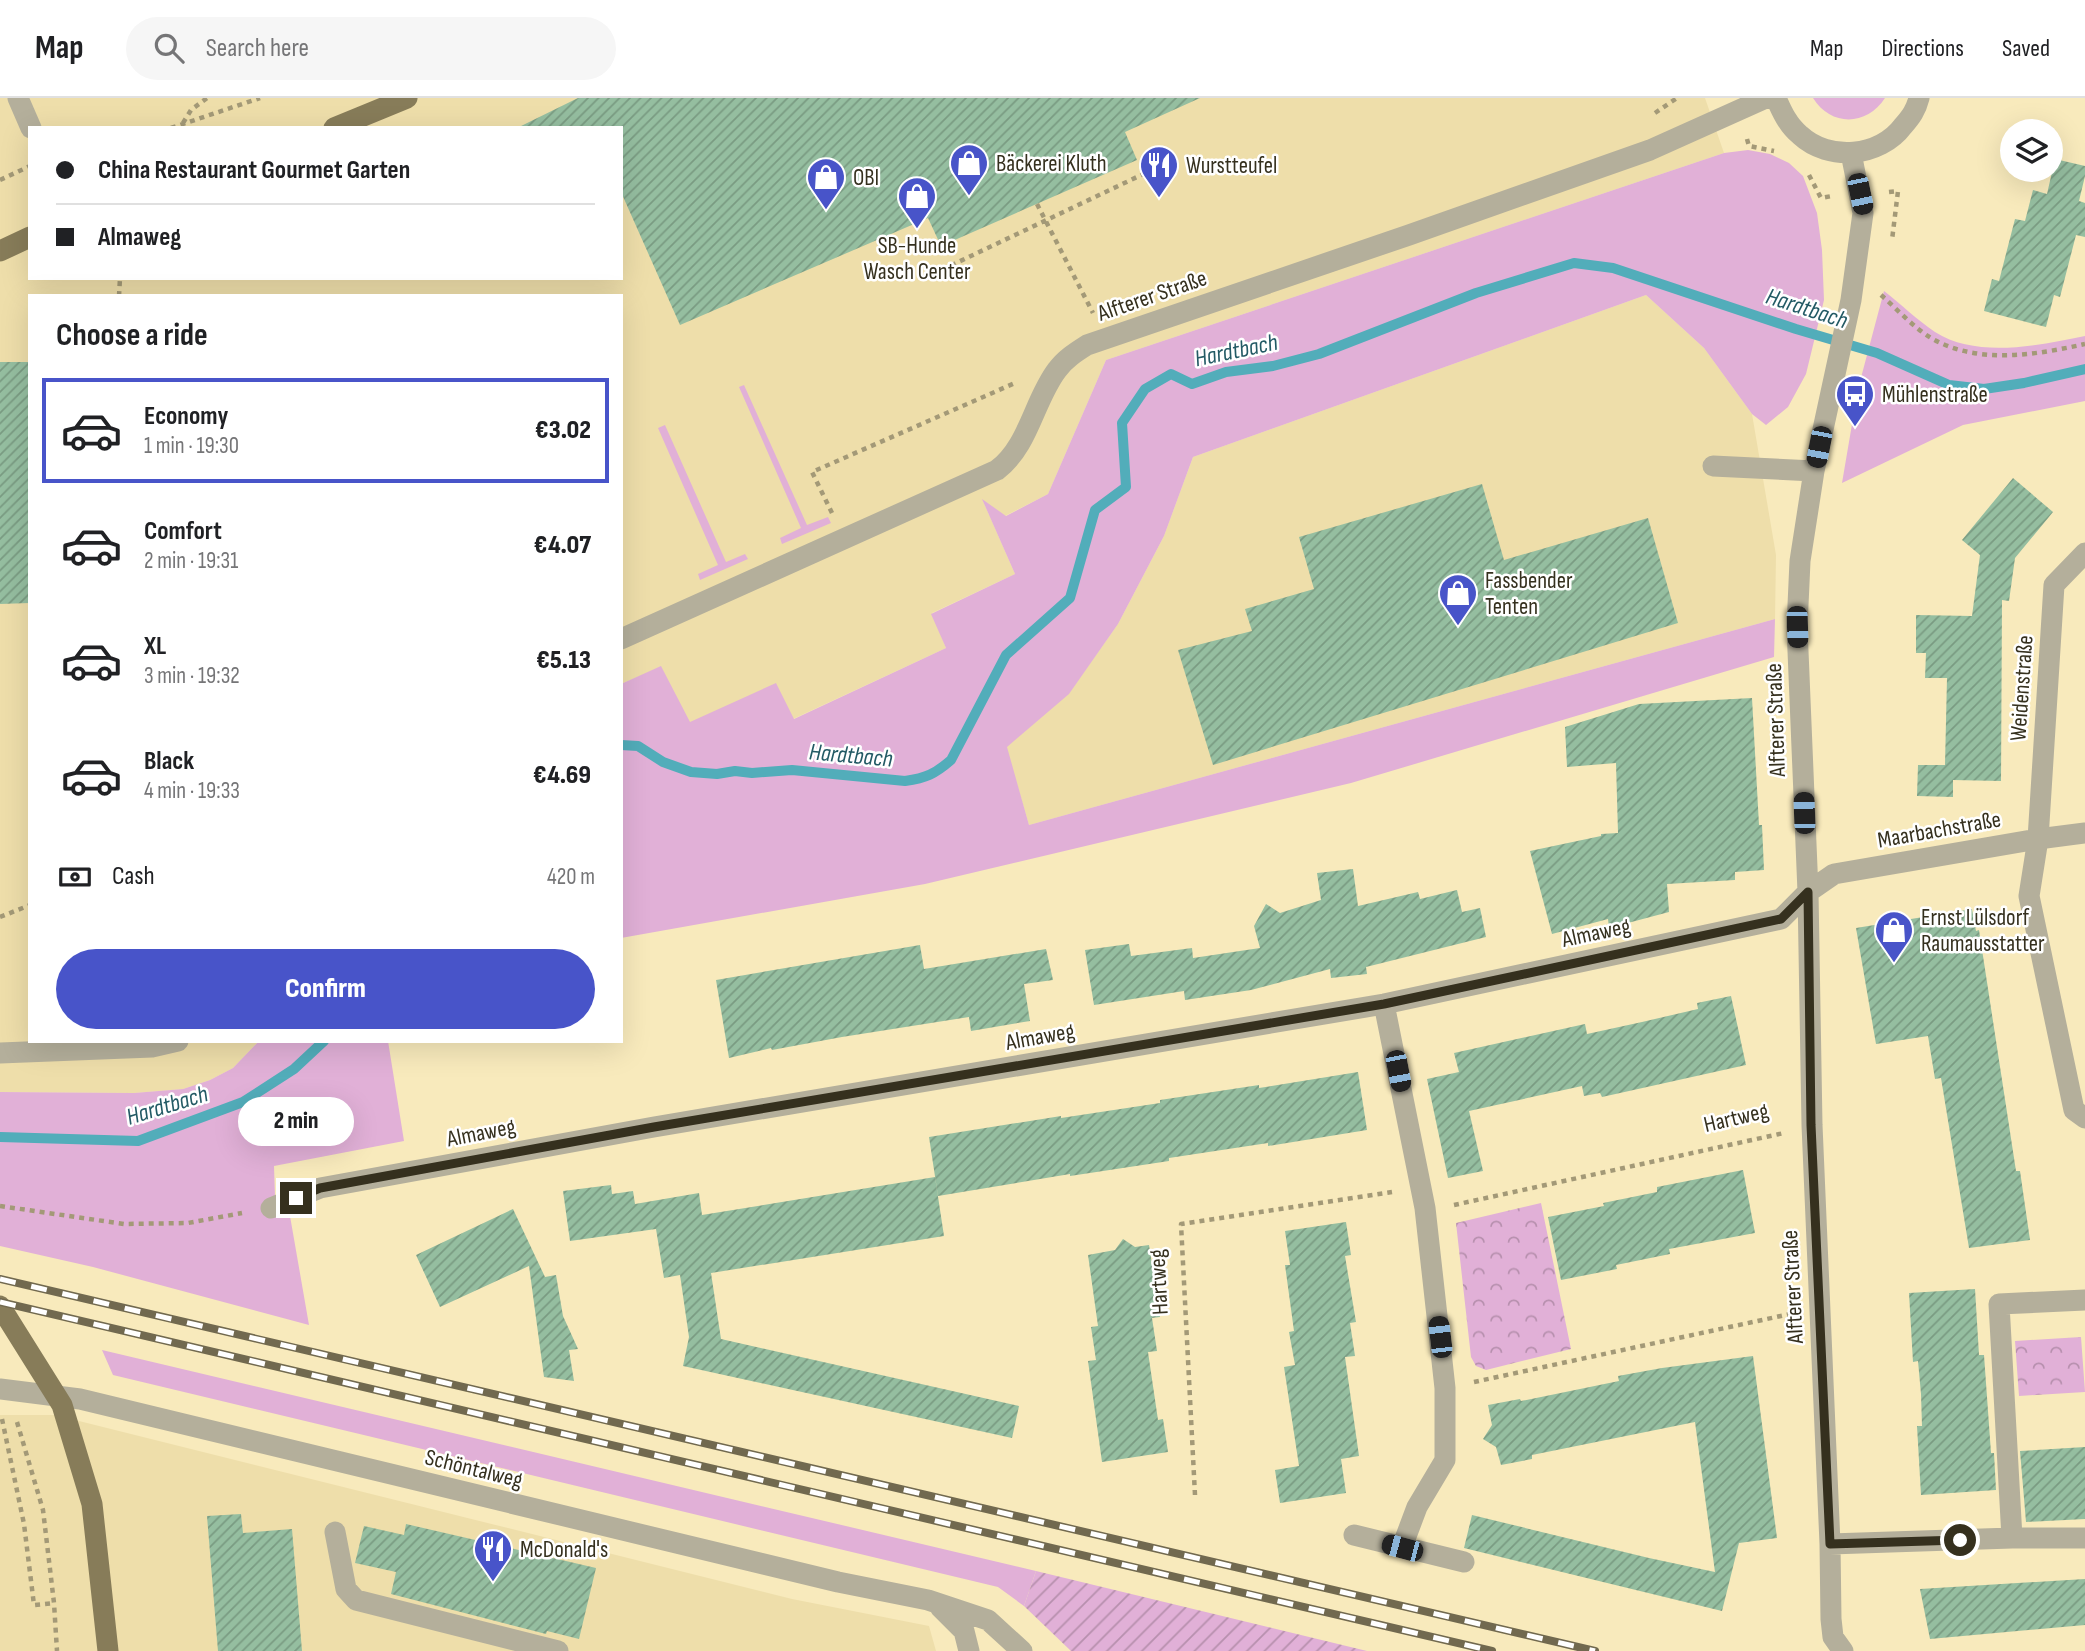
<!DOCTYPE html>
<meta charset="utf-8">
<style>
:root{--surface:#fff;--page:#f6f6f6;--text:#202124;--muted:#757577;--line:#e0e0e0;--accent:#4854c9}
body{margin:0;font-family:"Sofia Sans Condensed",sans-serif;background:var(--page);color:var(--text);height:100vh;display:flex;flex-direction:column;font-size:26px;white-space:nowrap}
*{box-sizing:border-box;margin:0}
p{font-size:23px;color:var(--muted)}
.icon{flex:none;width:38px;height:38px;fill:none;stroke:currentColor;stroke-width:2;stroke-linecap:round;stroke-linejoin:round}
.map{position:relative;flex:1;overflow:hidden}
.sheet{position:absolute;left:28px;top:196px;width:595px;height:749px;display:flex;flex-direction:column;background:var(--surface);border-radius:0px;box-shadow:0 7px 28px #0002}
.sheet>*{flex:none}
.hud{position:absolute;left:28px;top:28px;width:595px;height:154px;border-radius:0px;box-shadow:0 7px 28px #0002;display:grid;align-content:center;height:154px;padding:0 28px;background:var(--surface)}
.fabs{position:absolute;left:2000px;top:21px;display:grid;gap:14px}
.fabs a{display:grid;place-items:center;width:63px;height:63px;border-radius:50%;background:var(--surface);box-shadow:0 7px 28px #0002;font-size:35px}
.end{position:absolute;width:32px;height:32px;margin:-16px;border:9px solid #35301e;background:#fff;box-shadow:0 0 0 4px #fff}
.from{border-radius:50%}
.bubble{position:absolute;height:49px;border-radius:24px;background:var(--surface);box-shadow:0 7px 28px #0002;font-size:23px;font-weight:800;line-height:49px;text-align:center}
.car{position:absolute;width:21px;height:42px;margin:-21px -10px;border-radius:9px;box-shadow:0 0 5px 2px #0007;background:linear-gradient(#222 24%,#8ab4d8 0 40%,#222 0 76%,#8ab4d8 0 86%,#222 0)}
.hud b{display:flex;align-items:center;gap:24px;height:66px;font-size:26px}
.hud b+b{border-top:2px solid var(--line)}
.hud i{width:18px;height:18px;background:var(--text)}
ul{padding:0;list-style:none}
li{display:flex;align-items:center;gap:21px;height:105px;margin:0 14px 10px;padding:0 14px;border:4px solid transparent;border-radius:0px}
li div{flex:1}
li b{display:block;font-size:26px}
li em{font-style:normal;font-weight:800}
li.active{border-color:var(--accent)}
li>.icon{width:63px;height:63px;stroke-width:1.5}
h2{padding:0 28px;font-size:32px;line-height:84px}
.pay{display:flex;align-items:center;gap:18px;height:77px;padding:0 28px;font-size:26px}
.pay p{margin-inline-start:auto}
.cta{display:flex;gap:14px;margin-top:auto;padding:14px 28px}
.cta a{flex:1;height:80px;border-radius:42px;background:var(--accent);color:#fff;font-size:28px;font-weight:800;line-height:80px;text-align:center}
header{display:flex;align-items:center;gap:42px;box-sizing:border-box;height:98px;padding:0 35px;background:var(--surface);border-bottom:2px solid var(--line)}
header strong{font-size:33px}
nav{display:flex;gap:38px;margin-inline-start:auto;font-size:24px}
.search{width:490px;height:63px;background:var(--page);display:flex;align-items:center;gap:18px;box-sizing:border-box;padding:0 24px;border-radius:38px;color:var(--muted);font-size:26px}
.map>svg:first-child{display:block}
</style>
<header>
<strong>Map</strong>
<div class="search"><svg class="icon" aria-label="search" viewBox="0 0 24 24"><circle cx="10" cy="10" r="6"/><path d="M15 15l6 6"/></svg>Search here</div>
<nav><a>Map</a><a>Directions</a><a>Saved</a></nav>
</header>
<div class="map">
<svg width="2085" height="1553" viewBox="0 0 2085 1553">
<defs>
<pattern id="park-crowns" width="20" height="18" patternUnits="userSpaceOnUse" patternTransform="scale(1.75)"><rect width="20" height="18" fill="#e1b0d7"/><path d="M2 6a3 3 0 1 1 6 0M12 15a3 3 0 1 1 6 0" fill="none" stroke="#b790ae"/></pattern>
<pattern id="garden-furrows" width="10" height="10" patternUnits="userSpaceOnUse" patternTransform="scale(1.75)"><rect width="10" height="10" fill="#e1b0d7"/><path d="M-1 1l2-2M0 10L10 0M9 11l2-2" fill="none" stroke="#b790ae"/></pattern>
<pattern id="building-hatch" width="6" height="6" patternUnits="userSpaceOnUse" patternTransform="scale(1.75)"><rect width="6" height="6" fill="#95bea0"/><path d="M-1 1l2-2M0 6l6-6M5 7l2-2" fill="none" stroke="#7a9b82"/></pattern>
</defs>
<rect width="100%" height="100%" fill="#f8eabc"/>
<!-- built -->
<path fill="#eedeaa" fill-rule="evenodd" d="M 0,0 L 1705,0 L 1724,55 L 1106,262 L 1048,396 L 1005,418 L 983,403 L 1015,476 L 932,515 L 946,550 L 793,621 L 689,625 L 661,569 L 621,586 L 621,198 L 30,198 L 30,943 L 259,943 L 233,970 L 210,982 L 183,991 L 134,995 L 0,994 ZM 30,30 L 621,30 L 621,180 L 30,180 Z
M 1646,197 L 1704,250 L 1752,316 L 1776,457 L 1775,521 L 1029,727 L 1006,649 L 1069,595 L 1118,526 L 1164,438 L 1193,359 Z
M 0,1317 L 55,1317 L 792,1501 L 929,1528 L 936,1553 L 0,1553 Z"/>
<!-- grass -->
<path fill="#e1b0d7" d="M 1813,0 L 1885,0 C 1867,28 1831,29 1813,0 Z
M 1748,52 L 1770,56 L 1789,65 L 1803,78 L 1817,115 L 1822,152 L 1824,202 L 1806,276 L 1788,309 L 1766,327 L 1752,316 L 1704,250 L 1646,197 L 1193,359 L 1164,438 L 1118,526 L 1069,596 L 1007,649 L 1029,727 L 1775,521 L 1774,559 L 1351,685 L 925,786 L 621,840 L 621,586 L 661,568 L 690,624 L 776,585 L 794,621 L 946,550 L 931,516 L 1015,476 L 982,401 L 1006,418 L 1048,396 L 1106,262 L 1724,55 Z
M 1884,193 C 1901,206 1917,222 1935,234 C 1977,261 2040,247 2085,238 L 2085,303 L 1963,327 L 1842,385 L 1858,291 Z
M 744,287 L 807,427 L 828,419 L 831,425 L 782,446 L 780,440 L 801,430 L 739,289 Z
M 665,327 L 726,464 L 745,456 L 748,461 L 700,482 L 698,476 L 718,467 L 658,330 Z
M 259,943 L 388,943 L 404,1043 L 274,1068 L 275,1100 L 290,1118 L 309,1227 L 93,1169 L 0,1148 L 0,994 L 134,995 L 183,991 L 210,982 L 233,970 Z
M 102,1252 L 1036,1473 L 1024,1508 L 998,1489 L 113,1277 Z"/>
<!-- park -->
<path fill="url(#park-crowns)" d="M 1541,1105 L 1571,1251 L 1486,1272 L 1476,1268 L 1471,1259 L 1456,1125 Z
M 2081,1239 L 2085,1294 L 2019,1298 L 2015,1243 Z"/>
<!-- garden -->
<path fill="url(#garden-furrows)" d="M 1036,1473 L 1367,1553 L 1071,1553 L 1024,1508 Z"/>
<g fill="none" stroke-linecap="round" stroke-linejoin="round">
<!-- stream -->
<path stroke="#52adba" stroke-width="10" d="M 621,647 L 638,648 L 663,664 L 691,674 L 717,676 L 735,673 L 752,675 L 792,672 L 905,683 C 926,680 935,676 951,662 L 1006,557 L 1070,500 L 1095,412 L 1126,389 L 1122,325 L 1145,291 L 1171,276 L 1192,286 L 1226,274 L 1273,268 L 1319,256 L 1476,195 L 1574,165 L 1613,170 L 1796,231 L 1877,255 L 1949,287 L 1984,291 L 2024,285 L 2085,271
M 0,1039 L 138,1043 L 243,1004 L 294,971 L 324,943"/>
</g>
<!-- building -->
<path fill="url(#building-hatch)" d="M 578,0 L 1200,0 L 1125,34 L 1137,62 L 941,148 L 928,120 L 680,227 L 621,94 L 621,30 L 517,30 Z
M 2055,61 L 2085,68 L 2085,78 L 2079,103 L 2085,105 L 2085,139 L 2076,137 L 2060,199 L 2054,197 L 2046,229 L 1984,213 L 1992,181 L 1999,183 L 2015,121 L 2025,123 L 2033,92 L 2047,96 Z
M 0,264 L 30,264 L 30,505 L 0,506 Z
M 2013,380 L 2053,414 L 2015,460 L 2009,503 L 2002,502 L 2001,683 L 1953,682 L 1953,699 L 1917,698 L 1918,667 L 1945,667 L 1947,580 L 1925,580 L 1926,555 L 1916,555 L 1916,517 L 1972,518 L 1980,457 L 1962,442 Z
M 1482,386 L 1504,462 L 1648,420 L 1678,525 L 1213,667 L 1178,552 L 1252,533 L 1245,511 L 1314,491 L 1299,439 Z
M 1752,600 L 1759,727 L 1762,727 L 1764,772 L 1735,774 L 1735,782 L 1667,786 L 1669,814 L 1609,830 L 1608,821 L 1552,836 L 1530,753 L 1601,738 L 1601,736 L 1618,735 L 1616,665 L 1567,669 L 1565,629 L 1639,606 Z
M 1353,771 L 1358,808 L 1418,794 L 1420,801 L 1457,792 L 1462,814 L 1480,810 L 1486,839 L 1366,869 L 1367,876 L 1331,880 L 1330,871 L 1251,892 L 1185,902 L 1184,893 L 1094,907 L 1085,852 L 1129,846 L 1131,858 L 1192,850 L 1193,860 L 1260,850 L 1254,828 L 1266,806 L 1280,815 L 1321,802 L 1317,775 Z
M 1972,811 L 1976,833 L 1979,832 L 2016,1073 L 2020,1073 L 2030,1142 L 1969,1150 L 1941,980 L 1935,981 L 1928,938 L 1876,946 L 1856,830 Z
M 920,847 L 924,871 L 1046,851 L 1053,882 L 1024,886 L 1030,923 L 971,933 L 969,919 L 842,939 L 772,952 L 771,950 L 729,960 L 716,882 Z
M 1731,898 L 1746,967 L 1602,999 L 1600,995 L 1584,998 L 1582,988 L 1469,1013 L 1483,1073 L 1448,1080 L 1427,981 L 1459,974 L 1454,955 L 1585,926 L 1587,936 L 1642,924 L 1698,911 L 1697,905 Z
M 1358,974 L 1367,1032 L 1268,1048 L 1268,1045 L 1169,1060 L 1169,1063 L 1070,1078 L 1070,1076 L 938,1098 L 929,1039 L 1061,1018 L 1061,1020 L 1160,1005 L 1160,1002 L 1259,987 L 1259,990 Z
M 1743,1072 L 1755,1135 L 1669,1151 L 1670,1156 L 1616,1167 L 1617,1171 L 1561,1182 L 1548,1119 L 1604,1108 L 1603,1105 L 1657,1094 L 1657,1089 Z
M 935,1079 L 944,1138 L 711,1175 L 721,1241 L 1019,1308 L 1012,1340 L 683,1268 L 689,1239 L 680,1177 L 664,1180 L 656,1131 L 570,1143 L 563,1093 L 611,1087 L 612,1096 L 633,1093 L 635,1106 L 699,1095 L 702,1117 Z
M 513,1111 L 545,1179 L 556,1177 L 563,1218 L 578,1251 L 569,1252 L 574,1283 L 544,1279 L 529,1168 L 440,1209 L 416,1157 Z
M 1346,1124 L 1351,1157 L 1345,1158 L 1356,1224 L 1350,1225 L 1355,1258 L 1345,1259 L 1359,1358 L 1341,1361 L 1346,1395 L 1280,1405 L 1275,1372 L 1299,1368 L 1284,1269 L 1295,1267 L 1289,1234 L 1294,1233 L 1285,1167 L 1290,1167 L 1285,1133 Z
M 1123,1141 L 1135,1149 L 1149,1147 L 1160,1219 L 1152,1220 L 1157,1253 L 1148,1254 L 1158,1322 L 1163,1321 L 1168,1354 L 1102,1364 L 1088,1263 L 1096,1262 L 1091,1229 L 1098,1228 L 1088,1157 L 1115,1152 Z
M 1975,1191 L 1979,1257 L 1984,1257 L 1991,1355 L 1994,1355 L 1996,1392 L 1921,1397 L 1917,1328 L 1922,1328 L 1921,1296 L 1918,1263 L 1913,1264 L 1909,1195 Z
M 1753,1258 L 1777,1440 L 1739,1445 L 1722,1513 L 1464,1450 L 1472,1417 L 1649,1460 L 1715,1474 L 1695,1324 L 1532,1357 L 1532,1361 L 1501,1367 L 1496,1349 L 1483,1341 L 1492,1327 L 1488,1307 L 1520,1301 L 1521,1303 L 1619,1283 L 1618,1278 L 1662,1270 Z
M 2085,1349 L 2085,1421 L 2026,1424 L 2020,1353 Z
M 241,1416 L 243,1435 L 292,1431 L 302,1553 L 218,1553 L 207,1418 Z
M 406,1426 L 596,1470 L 579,1541 L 547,1533 L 546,1536 L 391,1496 L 396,1474 L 355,1465 L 364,1428 L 404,1437 Z
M 2085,1481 L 2085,1527 L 1930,1541 L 1920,1491 Z"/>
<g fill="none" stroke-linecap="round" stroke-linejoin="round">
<!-- path -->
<path stroke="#a39977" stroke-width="4.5" stroke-dasharray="5 5" stroke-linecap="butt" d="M 1655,15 L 1677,0
M 183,25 L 191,12 L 207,0
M 171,30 L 260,0
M 1747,41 L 1749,48 L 1774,53
M 1809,77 L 1821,100 L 1832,98
M 0,82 L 30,68
M 1889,94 L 1898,93 L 1892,142
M 1037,106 L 1093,215
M 933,176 L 1177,60
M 1881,197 C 1897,211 1913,229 1931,240 C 1978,267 2035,257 2085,246
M 119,198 L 120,180
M 832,415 L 812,374 L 1015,285
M 0,819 L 30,807
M 1454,1107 L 1784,1035
M 0,1108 L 124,1126 L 188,1125 L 242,1115
M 1474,1284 L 1790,1216
M 2,1321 L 24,1426 L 34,1507 L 54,1505
M 17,1324 L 43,1412 L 54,1505 L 57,1553
M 1195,1397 L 1181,1126 L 1392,1094"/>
<!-- minor -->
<path stroke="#b4af9b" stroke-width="21" d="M 18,0 L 31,30
M 1776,0 C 1782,14 1788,27 1800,37 C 1829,64 1880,59 1903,28 C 1911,19 1916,12 1919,0
M 1713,368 L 1814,373
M 2085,455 L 2054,487 L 2038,741 L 2029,798 L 2074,1012 L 2085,1020
M 621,541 L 997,372 C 1029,348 1034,302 1057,272 C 1065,261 1076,254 1087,247 L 1409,137 L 1650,52 L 1766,0
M 1384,906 L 1425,1110 L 1445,1290 L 1445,1362 L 1417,1409 L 1402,1449
M 0,955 L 152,949 L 178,943
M 271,1110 L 320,1090 L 654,1029 L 1384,906 L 1781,821 L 1808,794 L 1834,776 L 2038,741 L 2085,735
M 0,1291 L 80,1301 L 838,1484 L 928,1502 L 988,1522 L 1022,1553
M 335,1434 L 346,1491 L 356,1502 L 558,1553
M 1354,1437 L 1464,1464
M 2012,1440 L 1999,1206 L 2085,1202
M 1830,1446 L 2012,1440 L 2085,1440
M 940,1509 L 964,1533 L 969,1553
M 1843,1553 L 1833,1539 L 1831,1521 L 1830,1446 L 1812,1027 L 1808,794 L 1797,529 L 1800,463 L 1814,373 L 1851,202 L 1863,115 L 1851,55"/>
<!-- major -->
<path stroke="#877c59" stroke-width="21" d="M 334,30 L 407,0
M 0,153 L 30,139
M 0,1208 L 62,1307 L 92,1406 L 108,1553"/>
<defs>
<path id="rail" d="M 0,1181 L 1595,1553
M 0,1204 L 1492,1553"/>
</defs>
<!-- rail casing -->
<use href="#rail" stroke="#71694f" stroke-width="8"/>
<!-- rail -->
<use href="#rail" stroke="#fff" stroke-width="5" stroke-dasharray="16" stroke-linecap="butt"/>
</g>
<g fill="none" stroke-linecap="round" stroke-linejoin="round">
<!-- route -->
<path stroke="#35301e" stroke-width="9" d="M 296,1100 L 320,1090 L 654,1029 L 1384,906 L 1781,821 L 1808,794 L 1811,1027 L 1830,1446 L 1960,1442"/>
</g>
<!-- icons -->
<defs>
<symbol id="shop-pin" viewBox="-11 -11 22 30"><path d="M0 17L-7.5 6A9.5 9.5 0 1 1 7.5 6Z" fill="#4854c9" stroke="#fff"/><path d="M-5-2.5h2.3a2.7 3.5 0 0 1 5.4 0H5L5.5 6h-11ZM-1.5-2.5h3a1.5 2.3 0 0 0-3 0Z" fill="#fff"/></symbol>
<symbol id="restaurant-pin" viewBox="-11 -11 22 30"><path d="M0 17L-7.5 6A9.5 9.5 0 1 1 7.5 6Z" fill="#4854c9" stroke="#fff"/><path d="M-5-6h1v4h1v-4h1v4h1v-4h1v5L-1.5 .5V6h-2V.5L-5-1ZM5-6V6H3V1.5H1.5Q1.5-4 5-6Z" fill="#fff"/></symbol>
<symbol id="bus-pin" viewBox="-11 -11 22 30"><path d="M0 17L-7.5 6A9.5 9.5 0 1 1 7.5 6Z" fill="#4854c9" stroke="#fff"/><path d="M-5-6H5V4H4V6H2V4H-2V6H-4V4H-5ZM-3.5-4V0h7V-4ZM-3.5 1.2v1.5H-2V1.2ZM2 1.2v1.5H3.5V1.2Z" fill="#fff"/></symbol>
</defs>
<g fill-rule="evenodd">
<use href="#shop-pin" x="947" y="43" width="44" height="60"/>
<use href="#restaurant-pin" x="1137" y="45" width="44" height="60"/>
<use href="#shop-pin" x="804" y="57" width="44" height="60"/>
<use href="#shop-pin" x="895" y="76" width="44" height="60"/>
<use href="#bus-pin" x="1833" y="274" width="44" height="60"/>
<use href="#shop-pin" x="1436" y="473" width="44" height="60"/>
<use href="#shop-pin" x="1872" y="810" width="44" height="60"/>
<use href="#restaurant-pin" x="471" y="1429" width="44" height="60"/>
</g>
<g text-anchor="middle" stroke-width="5" stroke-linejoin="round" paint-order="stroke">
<!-- poi labels -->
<g font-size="23" fill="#35301e" stroke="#fff" text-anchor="start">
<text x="996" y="73">Bäckerei Kluth</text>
<text x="1186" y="75">Wurstteufel</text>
<text x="853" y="87">OBI</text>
<text x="917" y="155" text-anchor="middle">SB-Hunde<tspan x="917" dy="26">Wasch Center</tspan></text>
<text x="1882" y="304">Mühlenstraße</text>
<text x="1485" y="490">Fassbender<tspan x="1485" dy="26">Tenten</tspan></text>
<text x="1921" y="827">Ernst Lülsdorf<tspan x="1921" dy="26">Raumausstatter</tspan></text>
<text x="520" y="1459">McDonald's</text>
</g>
<!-- street labels -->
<g font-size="23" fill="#35301e" stroke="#fff">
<text transform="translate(1152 197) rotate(-19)" y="8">Alfterer Straße</text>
<text transform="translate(2021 590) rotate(-86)" y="8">Weidenstraße</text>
<text transform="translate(1775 622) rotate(-92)" y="8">Alfterer Straße</text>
<text transform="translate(1939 731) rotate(-10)" y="8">Maarbachstraße</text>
<text transform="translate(1596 834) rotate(-12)" y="8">Almaweg</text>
<text transform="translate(1040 938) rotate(-10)" y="8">Almaweg</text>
<text transform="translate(1736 1019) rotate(-13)" y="8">Hartweg</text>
<text transform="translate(481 1034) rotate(-11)" y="8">Almaweg</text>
<text transform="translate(1158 1184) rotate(-93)" y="8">Hartweg</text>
<text transform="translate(1792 1189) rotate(-93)" y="8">Alfterer Straße</text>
<text transform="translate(474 1370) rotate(14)" y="8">Schöntalweg</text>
</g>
<!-- water labels -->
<g font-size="24" font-style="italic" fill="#235a65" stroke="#fff">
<text transform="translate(1807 210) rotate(18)" y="8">Hardtbach</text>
<text transform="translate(1236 252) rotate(-12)" y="8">Hardtbach</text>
<text transform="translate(851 657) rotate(5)" y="8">Hardtbach</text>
<text transform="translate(167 1007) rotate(-17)" y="8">Hardtbach</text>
</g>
</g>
</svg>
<div class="fabs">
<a><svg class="icon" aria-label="layers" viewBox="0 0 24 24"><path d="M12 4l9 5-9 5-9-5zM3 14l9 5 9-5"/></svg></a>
</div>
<i class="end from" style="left:1960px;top:1442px"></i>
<i class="end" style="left:296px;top:1100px"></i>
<div class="bubble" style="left:238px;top:999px;width:116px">2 min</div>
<i class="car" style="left:1860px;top:96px;rotate:168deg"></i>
<i class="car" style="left:1819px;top:349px;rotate:191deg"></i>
<i class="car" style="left:1797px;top:529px;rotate:178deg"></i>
<i class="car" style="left:1804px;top:715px;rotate:358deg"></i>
<i class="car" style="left:1398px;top:973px;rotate:169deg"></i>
<i class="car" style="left:1440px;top:1239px;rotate:353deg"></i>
<i class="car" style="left:1402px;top:1450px;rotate:285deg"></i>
<div class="hud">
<b><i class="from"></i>China Restaurant Gourmet Garten</b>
<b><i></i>Almaweg</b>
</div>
<section class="sheet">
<h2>Choose a ride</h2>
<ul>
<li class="active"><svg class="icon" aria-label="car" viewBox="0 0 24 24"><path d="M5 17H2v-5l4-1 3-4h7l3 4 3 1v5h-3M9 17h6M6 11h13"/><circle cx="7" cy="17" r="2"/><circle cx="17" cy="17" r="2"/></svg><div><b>Economy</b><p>1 min · 19:30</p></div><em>€3.02</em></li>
<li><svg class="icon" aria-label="car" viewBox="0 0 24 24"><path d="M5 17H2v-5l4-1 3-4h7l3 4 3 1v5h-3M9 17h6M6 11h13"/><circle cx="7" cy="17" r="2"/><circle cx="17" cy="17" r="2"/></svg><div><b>Comfort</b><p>2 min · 19:31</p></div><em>€4.07</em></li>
<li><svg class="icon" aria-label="car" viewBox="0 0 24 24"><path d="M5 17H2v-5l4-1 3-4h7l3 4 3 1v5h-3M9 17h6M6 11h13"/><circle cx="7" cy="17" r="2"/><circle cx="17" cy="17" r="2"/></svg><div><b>XL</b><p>3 min · 19:32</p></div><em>€5.13</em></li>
<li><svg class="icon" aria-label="car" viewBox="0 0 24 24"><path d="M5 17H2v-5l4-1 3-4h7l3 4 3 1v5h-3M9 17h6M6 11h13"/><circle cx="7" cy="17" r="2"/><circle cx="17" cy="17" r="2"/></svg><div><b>Black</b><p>4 min · 19:33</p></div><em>€4.69</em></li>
</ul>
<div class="pay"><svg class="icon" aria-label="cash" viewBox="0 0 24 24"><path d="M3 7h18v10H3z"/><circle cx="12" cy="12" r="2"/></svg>Cash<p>420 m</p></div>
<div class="cta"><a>Confirm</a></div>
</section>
</div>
